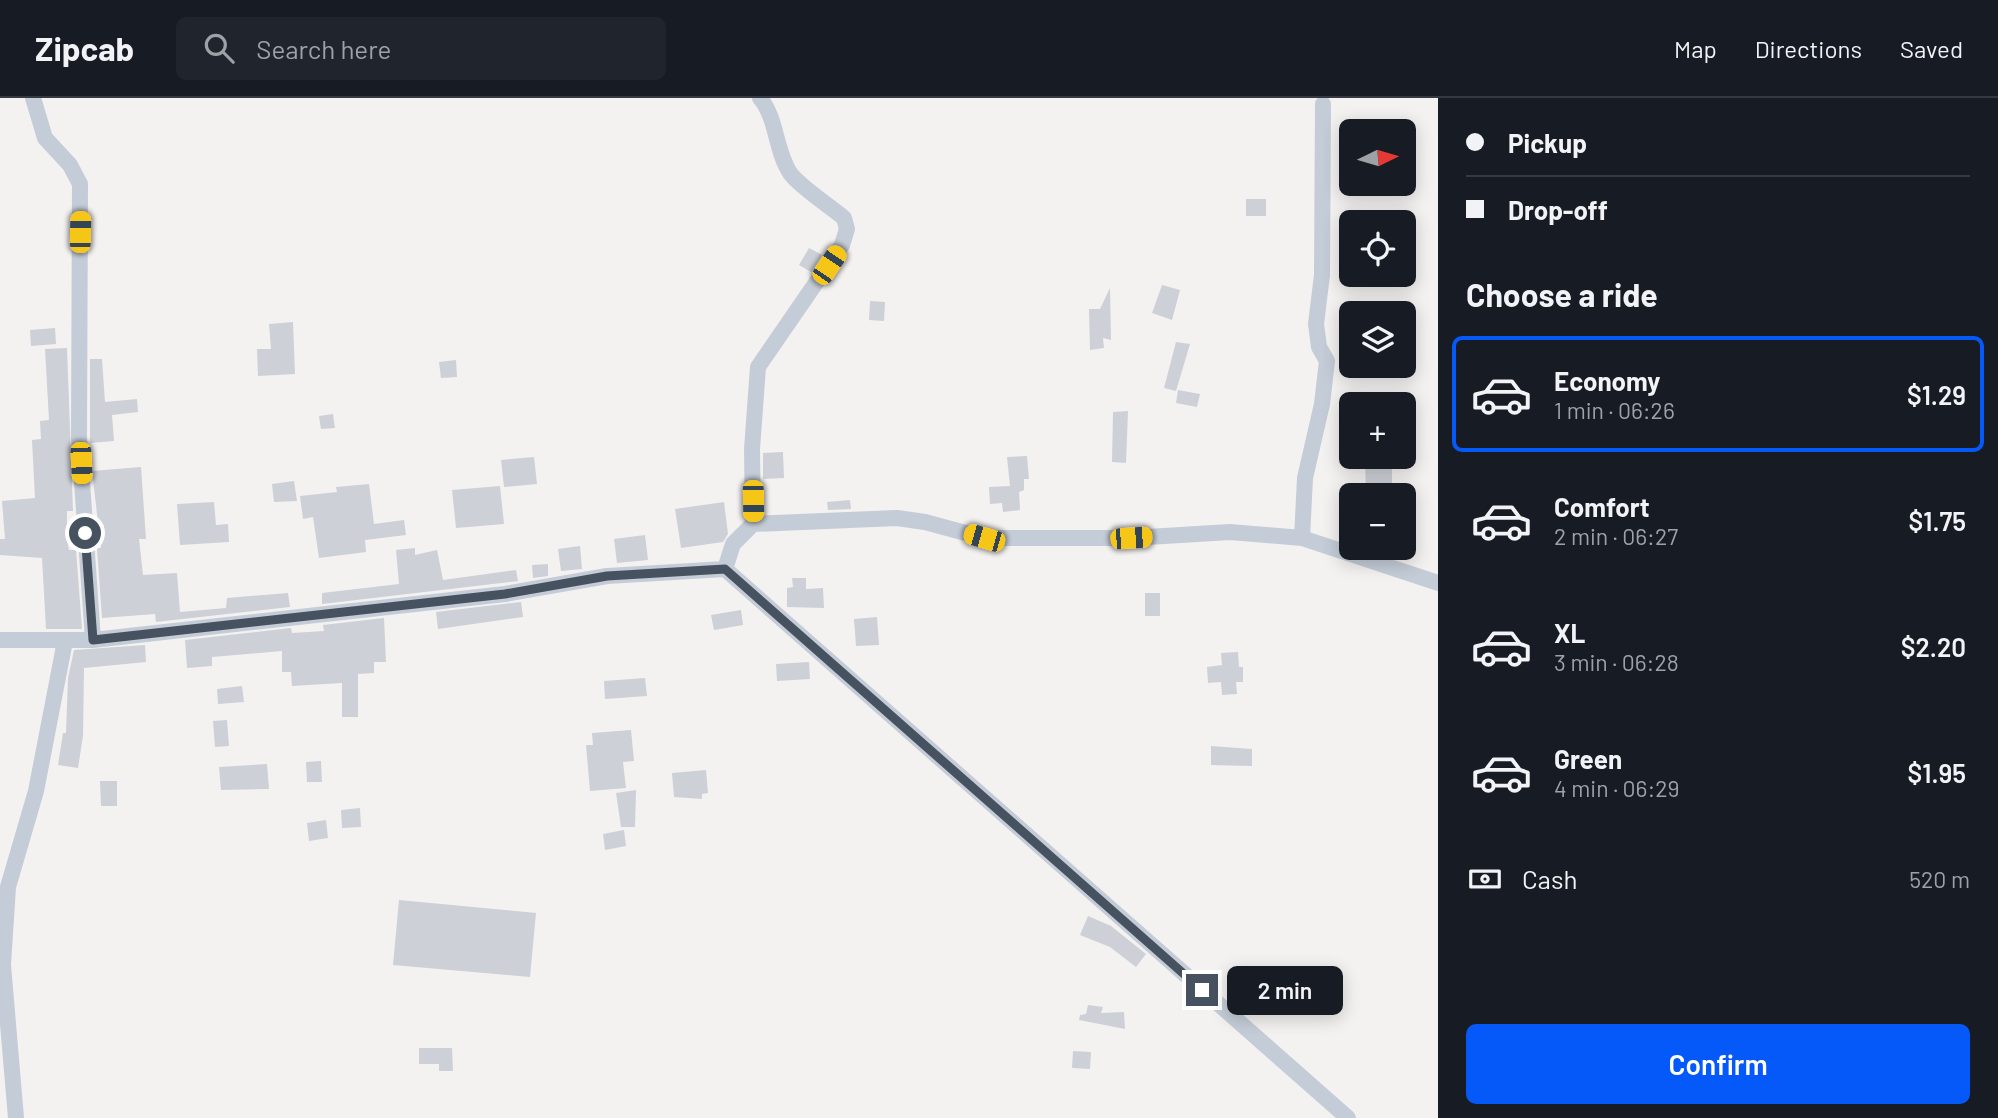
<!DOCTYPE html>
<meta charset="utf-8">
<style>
:root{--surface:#171b24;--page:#20242c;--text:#f1f3f6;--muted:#9ea1a6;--line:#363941;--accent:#0659f9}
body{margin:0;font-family:Barlow,sans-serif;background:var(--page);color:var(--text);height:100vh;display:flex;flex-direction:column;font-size:26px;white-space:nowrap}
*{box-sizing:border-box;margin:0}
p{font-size:23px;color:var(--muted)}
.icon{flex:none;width:38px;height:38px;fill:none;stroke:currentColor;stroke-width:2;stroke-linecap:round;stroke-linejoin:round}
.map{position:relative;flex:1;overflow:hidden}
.details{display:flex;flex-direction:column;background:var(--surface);width:560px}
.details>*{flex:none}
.guide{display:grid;align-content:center;height:154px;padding:0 28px;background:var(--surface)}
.needle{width:46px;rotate:85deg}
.fabs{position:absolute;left:1339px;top:21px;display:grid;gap:14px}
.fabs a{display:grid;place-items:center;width:77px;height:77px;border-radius:10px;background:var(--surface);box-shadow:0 4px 18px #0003;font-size:35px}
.end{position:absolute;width:32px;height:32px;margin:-16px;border:9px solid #475261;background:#fff;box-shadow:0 0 0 4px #fff}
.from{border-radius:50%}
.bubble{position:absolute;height:49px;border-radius:10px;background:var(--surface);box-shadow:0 4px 18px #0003;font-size:23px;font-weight:600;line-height:49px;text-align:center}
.car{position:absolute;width:21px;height:42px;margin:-21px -10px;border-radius:9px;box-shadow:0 0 5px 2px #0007;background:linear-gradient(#f5c518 24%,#345 0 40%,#f5c518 0 76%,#345 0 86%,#f5c518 0)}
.guide b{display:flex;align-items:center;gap:24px;height:66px;font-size:26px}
.guide b+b{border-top:2px solid var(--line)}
.guide i{width:18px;height:18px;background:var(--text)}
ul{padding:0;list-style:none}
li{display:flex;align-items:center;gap:21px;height:116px;margin:0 14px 10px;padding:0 14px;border:4px solid transparent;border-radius:10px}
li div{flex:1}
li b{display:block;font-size:26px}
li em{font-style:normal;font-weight:600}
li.selected{border-color:var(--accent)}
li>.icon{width:63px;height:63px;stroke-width:1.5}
h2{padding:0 28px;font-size:32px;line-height:84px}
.pay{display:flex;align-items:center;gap:18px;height:77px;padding:0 28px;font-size:26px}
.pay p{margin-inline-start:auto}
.button{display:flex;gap:14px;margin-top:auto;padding:14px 28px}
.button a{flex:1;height:80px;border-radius:10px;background:var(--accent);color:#fff;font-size:28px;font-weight:600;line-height:80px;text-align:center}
header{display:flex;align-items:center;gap:42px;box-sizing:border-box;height:98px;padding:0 35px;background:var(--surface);border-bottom:2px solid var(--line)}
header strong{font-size:33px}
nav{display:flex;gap:38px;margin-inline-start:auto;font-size:24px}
.search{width:490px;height:63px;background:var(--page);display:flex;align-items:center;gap:18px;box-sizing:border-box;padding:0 24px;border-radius:10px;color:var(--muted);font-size:26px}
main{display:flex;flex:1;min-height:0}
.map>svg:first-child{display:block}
</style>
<header>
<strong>Zipcab</strong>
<div class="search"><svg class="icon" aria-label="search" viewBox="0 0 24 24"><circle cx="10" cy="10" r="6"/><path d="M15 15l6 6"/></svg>Search here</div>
<nav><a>Map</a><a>Directions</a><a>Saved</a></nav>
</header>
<main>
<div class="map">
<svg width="1438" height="1020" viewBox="0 0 1438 1020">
<rect width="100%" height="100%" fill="#f4f1f1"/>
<!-- building -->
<path fill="#cdd0d6" d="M 1246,101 L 1266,101 L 1266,118 L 1246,118 Z
M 809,150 L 822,157 L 811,174 L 799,167 Z
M 1162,187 L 1180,192 L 1172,222 L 1152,215 Z
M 1110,190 L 1111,242 L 1103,240 L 1104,250 L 1090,252 L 1089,211 L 1100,211 Z
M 870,203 L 885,204 L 884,223 L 869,222 Z
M 293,224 L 295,276 L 258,278 L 257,251 L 271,251 L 269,226 Z
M 55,230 L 56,246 L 31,248 L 30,232 Z
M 1176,244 L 1190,246 L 1176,293 L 1164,290 Z
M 67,250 L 73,413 L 67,413 L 67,442 L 69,452 L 76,452 L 82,531 L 46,531 L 42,460 L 0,457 L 0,441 L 5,441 L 2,403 L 35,400 L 32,342 L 41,341 L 40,323 L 49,322 L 45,251 Z
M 90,261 L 102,261 L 105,304 L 137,301 L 138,314 L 112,317 L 114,343 L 90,345 Z
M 456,262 L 457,279 L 441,280 L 439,264 Z
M 1178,292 L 1200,296 L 1197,309 L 1176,305 Z
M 1128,313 L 1126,365 L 1112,364 L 1113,314 Z
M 333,316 L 335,330 L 321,331 L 319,318 Z
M 783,354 L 784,380 L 763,381 L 763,355 Z
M 1027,358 L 1029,381 L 1024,381 L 1024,392 L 1019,394 L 1020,412 L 1003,414 L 1002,405 L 990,406 L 989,389 L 1010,388 L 1007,359 Z
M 534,359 L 537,386 L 504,389 L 501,362 Z
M 1365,362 L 1392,363 L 1392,397 L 1366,397 Z
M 141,369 L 146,441 L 139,441 L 143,477 L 177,475 L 180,514 L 226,510 L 227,500 L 288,495 L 290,509 L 156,524 L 155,516 L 102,520 L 97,450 L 101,450 L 92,373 Z
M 294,383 L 297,403 L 274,404 L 272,386 Z
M 369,386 L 374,426 L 404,422 L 406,437 L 365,442 L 366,454 L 319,460 L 313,419 L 303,421 L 300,398 L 337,394 L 336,389 Z
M 500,388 L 504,426 L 456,430 L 452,392 Z
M 850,402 L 851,411 L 828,412 L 827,404 Z
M 214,404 L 216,427 L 228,426 L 229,444 L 180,447 L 177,406 Z
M 724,404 L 728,436 L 723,444 L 681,450 L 675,411 Z
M 645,437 L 648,462 L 617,465 L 614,441 Z
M 580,448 L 582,471 L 561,473 L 558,451 Z
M 415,450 L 415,457 L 437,452 L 443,482 L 516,472 L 518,483 L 322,506 L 322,495 L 399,486 L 396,452 Z
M 548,466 L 548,478 L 533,480 L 532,467 Z
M 792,480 L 806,480 L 806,491 L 823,490 L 824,510 L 787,509 L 787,490 L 793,489 Z
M 1145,495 L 1160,495 L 1160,518 L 1145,518 Z
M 521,504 L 523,519 L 438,531 L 436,514 Z
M 741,512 L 743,527 L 714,532 L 711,517 Z
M 877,519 L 879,547 L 856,548 L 854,521 Z
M 384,520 L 386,564 L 374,564 L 374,575 L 358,576 L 358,619 L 342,619 L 342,585 L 292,588 L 291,574 L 282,574 L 282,553 L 212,559 L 212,568 L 187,570 L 185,542 L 291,530 L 292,535 L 324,533 L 323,527 Z
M 145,547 L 146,564 L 84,570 L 83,638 L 78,670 L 58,667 L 63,635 L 66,635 L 68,580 L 74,552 Z
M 1238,554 L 1239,569 L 1243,569 L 1243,584 L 1236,584 L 1237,596 L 1222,597 L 1221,584 L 1208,585 L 1207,569 L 1222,567 L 1221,555 Z
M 809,564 L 810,581 L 777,583 L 776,566 Z
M 645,580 L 647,598 L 605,601 L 604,583 Z
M 242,588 L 244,604 L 218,606 L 217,591 Z
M 227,622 L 229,648 L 215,649 L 213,623 Z
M 631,632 L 634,663 L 623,664 L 626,690 L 590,693 L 586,647 L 593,647 L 592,635 Z
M 1211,648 L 1252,651 L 1252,668 L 1211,667 Z
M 321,663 L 322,684 L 307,684 L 306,664 Z
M 267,666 L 269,691 L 221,692 L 219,669 Z
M 706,672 L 708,695 L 702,696 L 702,701 L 674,699 L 672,675 Z
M 100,683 L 117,683 L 117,708 L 101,708 Z
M 636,692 L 635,729 L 621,729 L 616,695 Z
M 360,710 L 361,729 L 342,730 L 341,712 Z
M 326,722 L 328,740 L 309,743 L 307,725 Z
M 624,732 L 626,748 L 605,752 L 603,736 Z
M 399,802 L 536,815 L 530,879 L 393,867 Z
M 1088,818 L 1111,828 L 1146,856 L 1136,869 L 1110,849 L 1080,837 Z
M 1088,907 L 1103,909 L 1101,915 L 1124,914 L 1125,931 L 1079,922 L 1080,917 L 1086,916 Z
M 419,950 L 452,950 L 453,973 L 439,973 L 439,966 L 419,966 Z
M 1073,953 L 1091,954 L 1090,971 L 1072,970 Z"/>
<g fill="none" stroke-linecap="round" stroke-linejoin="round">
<!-- minor -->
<path stroke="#c4ccd7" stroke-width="16" d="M 33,0 L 45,40 L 70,67 L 80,86 L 79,341 L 93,542
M 753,426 L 752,351 L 758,269 L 842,147 L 847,131 L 844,120 C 830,108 800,89 790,75 C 775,52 777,20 760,0
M 1302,440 L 1305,380 L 1322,306 L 1327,263 L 1319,249 L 1316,226 L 1322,177 L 1323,6
M 725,471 L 733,446 L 753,426 L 897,420 L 925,424 L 984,440 L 1131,440 L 1230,434 L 1302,440 L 1438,485
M 0,542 L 93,542 L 505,496 L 607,478 L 725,471 L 1348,1020
M 16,1020 L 3,867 L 8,789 L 36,693 L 65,543"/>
</g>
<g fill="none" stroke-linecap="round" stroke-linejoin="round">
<!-- route -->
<path stroke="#475261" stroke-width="9" d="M 85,435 L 93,542 L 505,496 L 607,478 L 725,471 L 1202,892"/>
</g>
</svg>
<div class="fabs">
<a><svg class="needle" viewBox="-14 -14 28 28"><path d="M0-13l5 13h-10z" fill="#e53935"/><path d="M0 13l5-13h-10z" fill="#9ea1a6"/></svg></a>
<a><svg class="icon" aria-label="locate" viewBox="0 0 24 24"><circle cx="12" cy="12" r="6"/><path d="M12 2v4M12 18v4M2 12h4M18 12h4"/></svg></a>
<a><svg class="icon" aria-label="layers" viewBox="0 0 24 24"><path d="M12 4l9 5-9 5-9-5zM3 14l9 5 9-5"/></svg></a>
<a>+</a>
<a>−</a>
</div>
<i class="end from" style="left:85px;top:435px"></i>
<i class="end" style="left:1202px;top:892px"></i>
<div class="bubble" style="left:1227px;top:868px;width:116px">2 min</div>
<i class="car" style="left:80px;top:134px;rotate:1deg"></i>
<i class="car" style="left:829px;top:167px;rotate:34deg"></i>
<i class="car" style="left:81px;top:365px;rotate:177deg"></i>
<i class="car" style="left:753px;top:403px;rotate:179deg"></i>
<i class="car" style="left:984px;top:440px;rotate:286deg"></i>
<i class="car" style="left:1131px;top:440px;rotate:86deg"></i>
</div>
<section class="details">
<div class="guide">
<b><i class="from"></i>Pickup</b>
<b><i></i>Drop-off</b>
</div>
<h2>Choose a ride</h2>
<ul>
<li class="selected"><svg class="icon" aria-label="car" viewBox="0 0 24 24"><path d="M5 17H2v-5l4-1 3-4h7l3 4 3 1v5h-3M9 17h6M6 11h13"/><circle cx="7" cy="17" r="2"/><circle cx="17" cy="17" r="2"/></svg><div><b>Economy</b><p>1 min · 06:26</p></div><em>$1.29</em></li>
<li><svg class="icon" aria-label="car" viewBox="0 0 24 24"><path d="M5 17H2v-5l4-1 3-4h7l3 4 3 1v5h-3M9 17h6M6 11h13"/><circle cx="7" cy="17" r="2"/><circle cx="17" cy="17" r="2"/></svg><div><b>Comfort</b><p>2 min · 06:27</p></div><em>$1.75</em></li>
<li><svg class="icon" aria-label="car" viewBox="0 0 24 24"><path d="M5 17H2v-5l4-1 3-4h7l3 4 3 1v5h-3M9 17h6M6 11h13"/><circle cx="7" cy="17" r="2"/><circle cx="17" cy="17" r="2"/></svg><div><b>XL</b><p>3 min · 06:28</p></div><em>$2.20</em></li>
<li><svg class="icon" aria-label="car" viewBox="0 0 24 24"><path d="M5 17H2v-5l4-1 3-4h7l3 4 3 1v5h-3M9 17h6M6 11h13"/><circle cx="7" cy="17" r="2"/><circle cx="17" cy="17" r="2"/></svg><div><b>Green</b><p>4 min · 06:29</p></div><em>$1.95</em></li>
</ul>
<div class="pay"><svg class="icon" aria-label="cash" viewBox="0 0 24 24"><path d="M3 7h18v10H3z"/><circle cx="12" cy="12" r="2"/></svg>Cash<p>520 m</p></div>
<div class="button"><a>Confirm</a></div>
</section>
</main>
